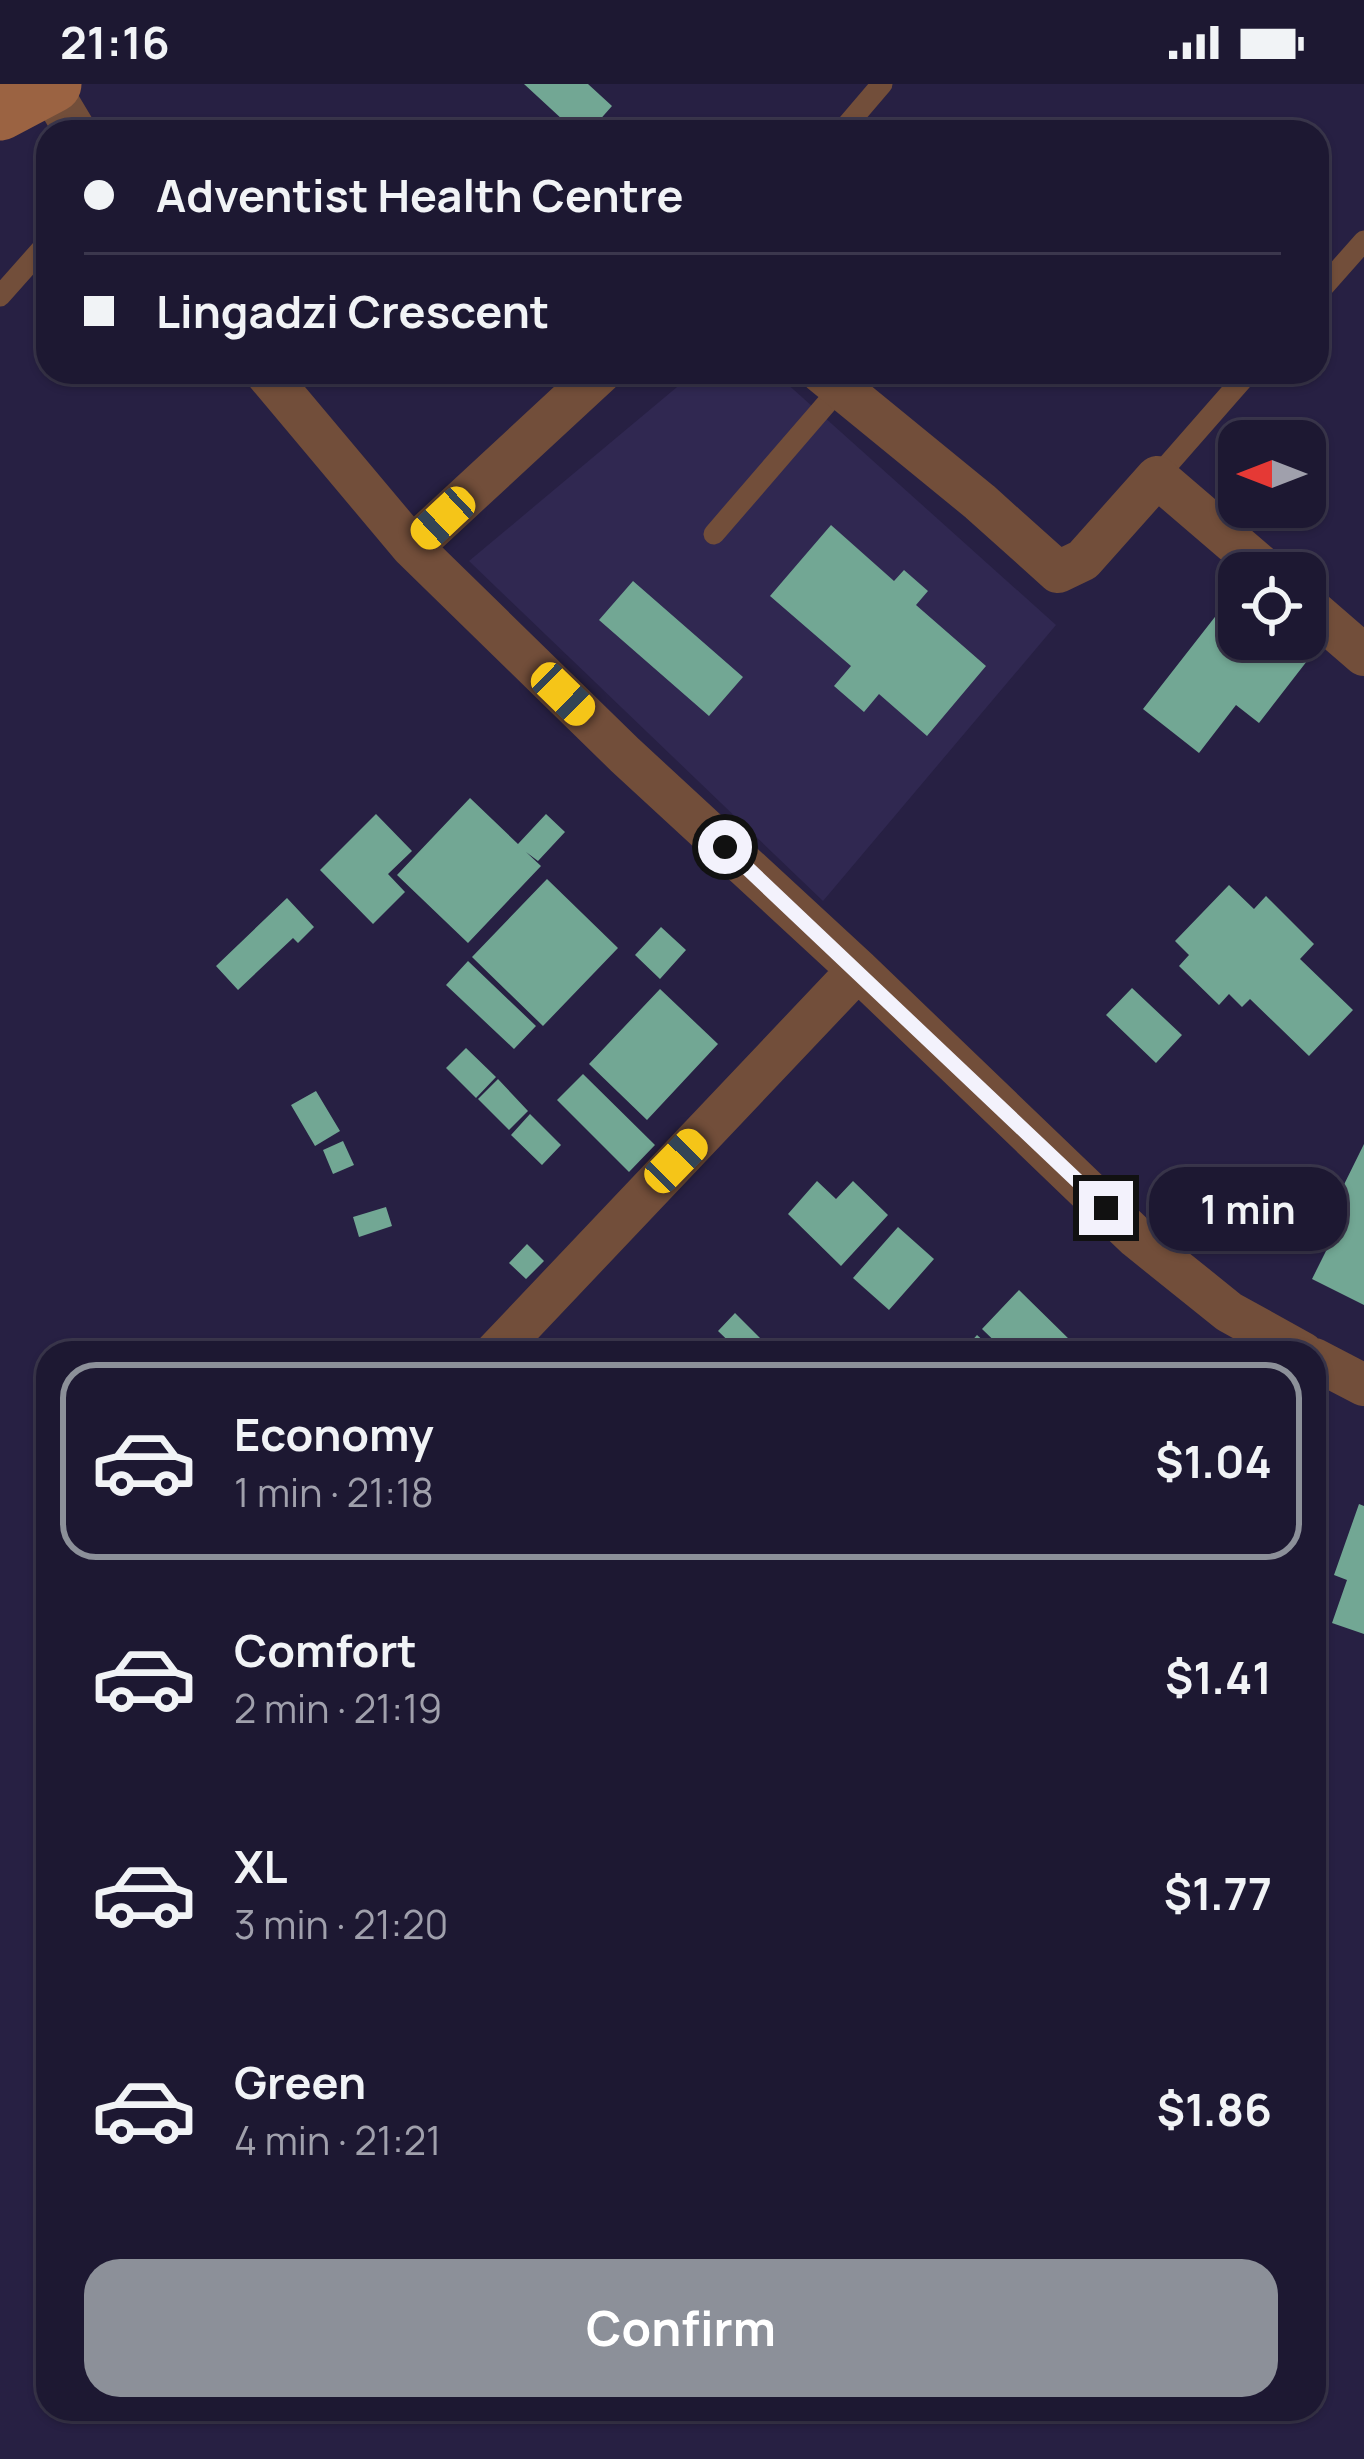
<!DOCTYPE html>
<meta charset="utf-8">
<style>
:root{--surface:#1d1832;--page:#25213a;--text:#f1f3f6;--muted:#a0a0ac;--line:#3b374d;--accent:#8c9099}
body{margin:0;font-family:Manrope,sans-serif;background:var(--page);color:var(--text);height:100vh;display:flex;flex-direction:column;font-size:45px;white-space:nowrap}
*{box-sizing:border-box;margin:0}
p{font-size:39px;color:var(--muted)}
.icon{flex:none;width:66px;height:66px;fill:none;stroke:currentColor;stroke-width:2;stroke-linecap:round;stroke-linejoin:round}
.map{position:relative;flex:1;overflow:hidden}
.sheet{position:absolute;left:36px;top:1257px;width:1290px;height:1080px;display:flex;flex-direction:column;background:var(--surface);border-radius:36px;box-shadow:0 3px 9px #0004,0 0 0 3px var(--line)}
.sheet>*{flex:none}
.guide{position:absolute;left:36px;top:36px;width:1293px;height:264px;border-radius:36px;box-shadow:0 3px 9px #0004,0 0 0 3px var(--line);display:grid;align-content:center;height:264px;padding:0 48px;background:var(--surface)}
.needle{width:78px;rotate:270deg}
.fabs{position:absolute;left:1218px;top:336px;display:grid;gap:24px}
.fabs a{display:grid;place-items:center;width:108px;height:108px;border-radius:24px;background:var(--surface);box-shadow:0 3px 9px #0004,0 0 0 3px var(--line);font-size:60px}
.end{position:absolute;width:54px;height:54px;margin:-27px;border:15px solid #f3f2fc;background:#111;box-shadow:0 0 0 6px #111}
.from{border-radius:50%}
.bubble{position:absolute;height:84px;border-radius:36px;background:var(--surface);box-shadow:0 3px 9px #0004,0 0 0 3px var(--line);font-size:39px;font-weight:700;line-height:84px;text-align:center}
.car{position:absolute;width:36px;height:72px;margin:-36px -18px;border-radius:15px;box-shadow:0 0 9px 3px #0007;background:linear-gradient(#f5c518 24%,#345 0 40%,#f5c518 0 76%,#345 0 86%,#f5c518 0)}
.guide b{display:flex;align-items:center;gap:42px;height:114px;font-size:45px}
.guide b+b{border-top:3px solid var(--line)}
.guide i{width:30px;height:30px;background:var(--text)}
ul{padding:21px 0 0;list-style:none}
li{display:flex;align-items:center;gap:36px;height:198px;margin:0 24px 18px;padding:0 24px;border:6px solid transparent;border-radius:36px}
li div{flex:1}
li b{display:block;font-size:45px}
li em{font-style:normal;font-weight:700}
li.selected{border-color:var(--accent)}
li>.icon{width:108px;height:108px;stroke-width:1.5}
.action{display:flex;gap:24px;margin-top:auto;padding:24px 48px}
.action a{flex:1;height:138px;border-radius:36px;background:var(--accent);color:#fff;font-size:48px;font-weight:700;line-height:138px;text-align:center}
.status{display:flex;justify-content:space-between;align-items:center;height:84px;padding:0 60px;background:var(--surface);direction:ltr}
.status svg{height:33px;fill:currentColor}
.map>svg:first-child{display:block}
</style>
<div class="status"><b>21:16</b><svg viewBox="0 0 49 12"><path d="M0 12V9h3v3zM5 12V6h3v6zM10 12V3h3v9zM15 12V0h3v12zM26 1h20v11H26zM47 4h2v5h-2z"/></svg></div>
<div class="map">
<svg width="1364" height="2375" viewBox="0 0 1364 2375">
<rect width="100%" height="100%" fill="#272043"/>
<!-- built -->
<path fill="#302851" d="M 695,288 L 774,288 L 1056,541 L 823,817 L 469,477 Z"/>
<!-- building -->
<path fill="#72a794" d="M 524,0 L 588,0 L 612,22 L 589,48 L 576,48 Z
M 831,441 L 894,497 L 904,486 L 928,507 L 916,521 L 986,582 L 927,652 L 879,610 L 864,628 L 834,602 L 851,582 L 770,512 Z
M 633,497 L 743,593 L 709,632 L 599,536 Z
M 1236,506 L 1239,508 L 1239,555 L 1298,555 L 1314,568 L 1259,639 L 1236,621 L 1199,669 L 1143,625 Z
M 470,714 L 518,760 L 546,730 L 565,748 L 538,777 L 526,768 L 541,782 L 468,859 L 397,791 Z
M 376,730 L 412,767 L 388,790 L 405,808 L 373,840 L 320,786 Z
M 547,795 L 618,864 L 543,942 L 472,873 Z
M 1229,801 L 1254,825 L 1266,812 L 1314,860 L 1300,875 L 1353,926 L 1309,972 L 1250,915 L 1242,923 L 1229,910 L 1219,921 L 1179,882 L 1189,871 L 1175,857 Z
M 287,814 L 314,843 L 298,859 L 293,854 L 238,906 L 216,882 Z
M 661,843 L 686,866 L 660,895 L 635,871 Z
M 468,877 L 536,942 L 514,965 L 446,901 Z
M 1132,904 L 1182,951 L 1156,979 L 1106,931 Z
M 660,905 L 718,960 L 647,1036 L 589,980 Z
M 466,964 L 496,993 L 476,1014 L 446,984 Z
M 583,990 L 655,1061 L 629,1088 L 557,1016 Z
M 498,995 L 528,1027 L 509,1046 L 478,1015 Z
M 316,1007 L 340,1047 L 315,1062 L 291,1021 Z
M 530,1030 L 561,1061 L 542,1081 L 511,1051 Z
M 343,1057 L 354,1081 L 333,1090 L 323,1066 Z
M 1364,1060 L 1364,1221 L 1312,1195 L 1338,1143 L 1326,1137 Z
M 1252,1081 L 1287,1093 L 1269,1143 L 1234,1131 Z
M 817,1097 L 836,1115 L 853,1097 L 888,1131 L 841,1182 L 788,1130 Z
M 386,1123 L 392,1142 L 359,1153 L 353,1133 Z
M 898,1143 L 934,1175 L 889,1226 L 853,1194 Z
M 527,1160 L 544,1177 L 526,1195 L 509,1179 Z
M 1019,1206 L 1072,1258 L 1061,1269 L 1007,1269 L 982,1245 Z
M 735,1229 L 775,1269 L 741,1269 L 718,1247 Z
M 977,1251 L 997,1269 L 961,1269 Z
M 42,1327 L 48,1328 L 48,1402 L 39,1402 Z
M 1359,1420 L 1364,1422 L 1364,1550 L 1332,1539 L 1347,1496 L 1334,1491 Z
M 1314,1618 L 1328,1623 L 1315,1661 L 1314,1661 Z"/>
<g fill="none" stroke-linecap="round" stroke-linejoin="round">
<!-- lane -->
<path stroke="#724e3a" stroke-width="21" d="M 841,48 L 882,0
M 1317,210 L 1364,157
M 0,212 L 48,158
M 1157,393 L 1249,288
M 714,450 L 840,304"/>
<!-- street -->
<path stroke="#724e3a" stroke-width="42" d="M 49,3 L 76,48
M 265,288 L 412,463 L 625,671 L 858,886 L 1137,1154 L 1229,1228 L 1303,1269
M 821,288 L 980,418 L 1058,488 L 1083,476 L 1157,393 L 1269,489
M 412,463 L 601,288
M 1305,520 L 1364,571
M 495,1269 L 858,886
M 1314,1275 L 1364,1301"/>
<!-- secondary -->
<path stroke="#9b6342" stroke-width="57" d="M 0,28 L 53,0"/>
</g>
<g fill="none" stroke-linecap="round" stroke-linejoin="round">
<!-- route -->
<path stroke="#f3f2fc" stroke-width="15" d="M 725,763 L 1106,1124"/>
</g>
</svg>
<div class="fabs">
<a><svg class="needle" viewBox="-14 -14 28 28"><path d="M0-13l5 13h-10z" fill="#e53935"/><path d="M0 13l5-13h-10z" fill="#a0a0ac"/></svg></a>
<a><svg class="icon" aria-label="locate" viewBox="0 0 24 24"><circle cx="12" cy="12" r="6"/><path d="M12 2v4M12 18v4M2 12h4M18 12h4"/></svg></a>
</div>
<i class="end from" style="left:725px;top:763px"></i>
<i class="end" style="left:1106px;top:1124px"></i>
<div class="bubble" style="left:1149px;top:1083px;width:198px">1 min</div>
<i class="car" style="left:443px;top:434px;rotate:227deg"></i>
<i class="car" style="left:563px;top:610px;rotate:134deg"></i>
<i class="car" style="left:676px;top:1077px;rotate:44deg"></i>
<div class="guide">
<b><i class="from"></i>Adventist Health Centre</b>
<b><i></i>Lingadzi Crescent</b>
</div>
<section class="sheet">
<ul>
<li class="selected"><svg class="icon" aria-label="car" viewBox="0 0 24 24"><path d="M5 17H2v-5l4-1 3-4h7l3 4 3 1v5h-3M9 17h6M6 11h13"/><circle cx="7" cy="17" r="2"/><circle cx="17" cy="17" r="2"/></svg><div><b>Economy</b><p>1 min · 21:18</p></div><em>$1.04</em></li>
<li><svg class="icon" aria-label="car" viewBox="0 0 24 24"><path d="M5 17H2v-5l4-1 3-4h7l3 4 3 1v5h-3M9 17h6M6 11h13"/><circle cx="7" cy="17" r="2"/><circle cx="17" cy="17" r="2"/></svg><div><b>Comfort</b><p>2 min · 21:19</p></div><em>$1.41</em></li>
<li><svg class="icon" aria-label="car" viewBox="0 0 24 24"><path d="M5 17H2v-5l4-1 3-4h7l3 4 3 1v5h-3M9 17h6M6 11h13"/><circle cx="7" cy="17" r="2"/><circle cx="17" cy="17" r="2"/></svg><div><b>XL</b><p>3 min · 21:20</p></div><em>$1.77</em></li>
<li><svg class="icon" aria-label="car" viewBox="0 0 24 24"><path d="M5 17H2v-5l4-1 3-4h7l3 4 3 1v5h-3M9 17h6M6 11h13"/><circle cx="7" cy="17" r="2"/><circle cx="17" cy="17" r="2"/></svg><div><b>Green</b><p>4 min · 21:21</p></div><em>$1.86</em></li>
</ul>
<div class="action"><a>Confirm</a></div>
</section>
</div>
